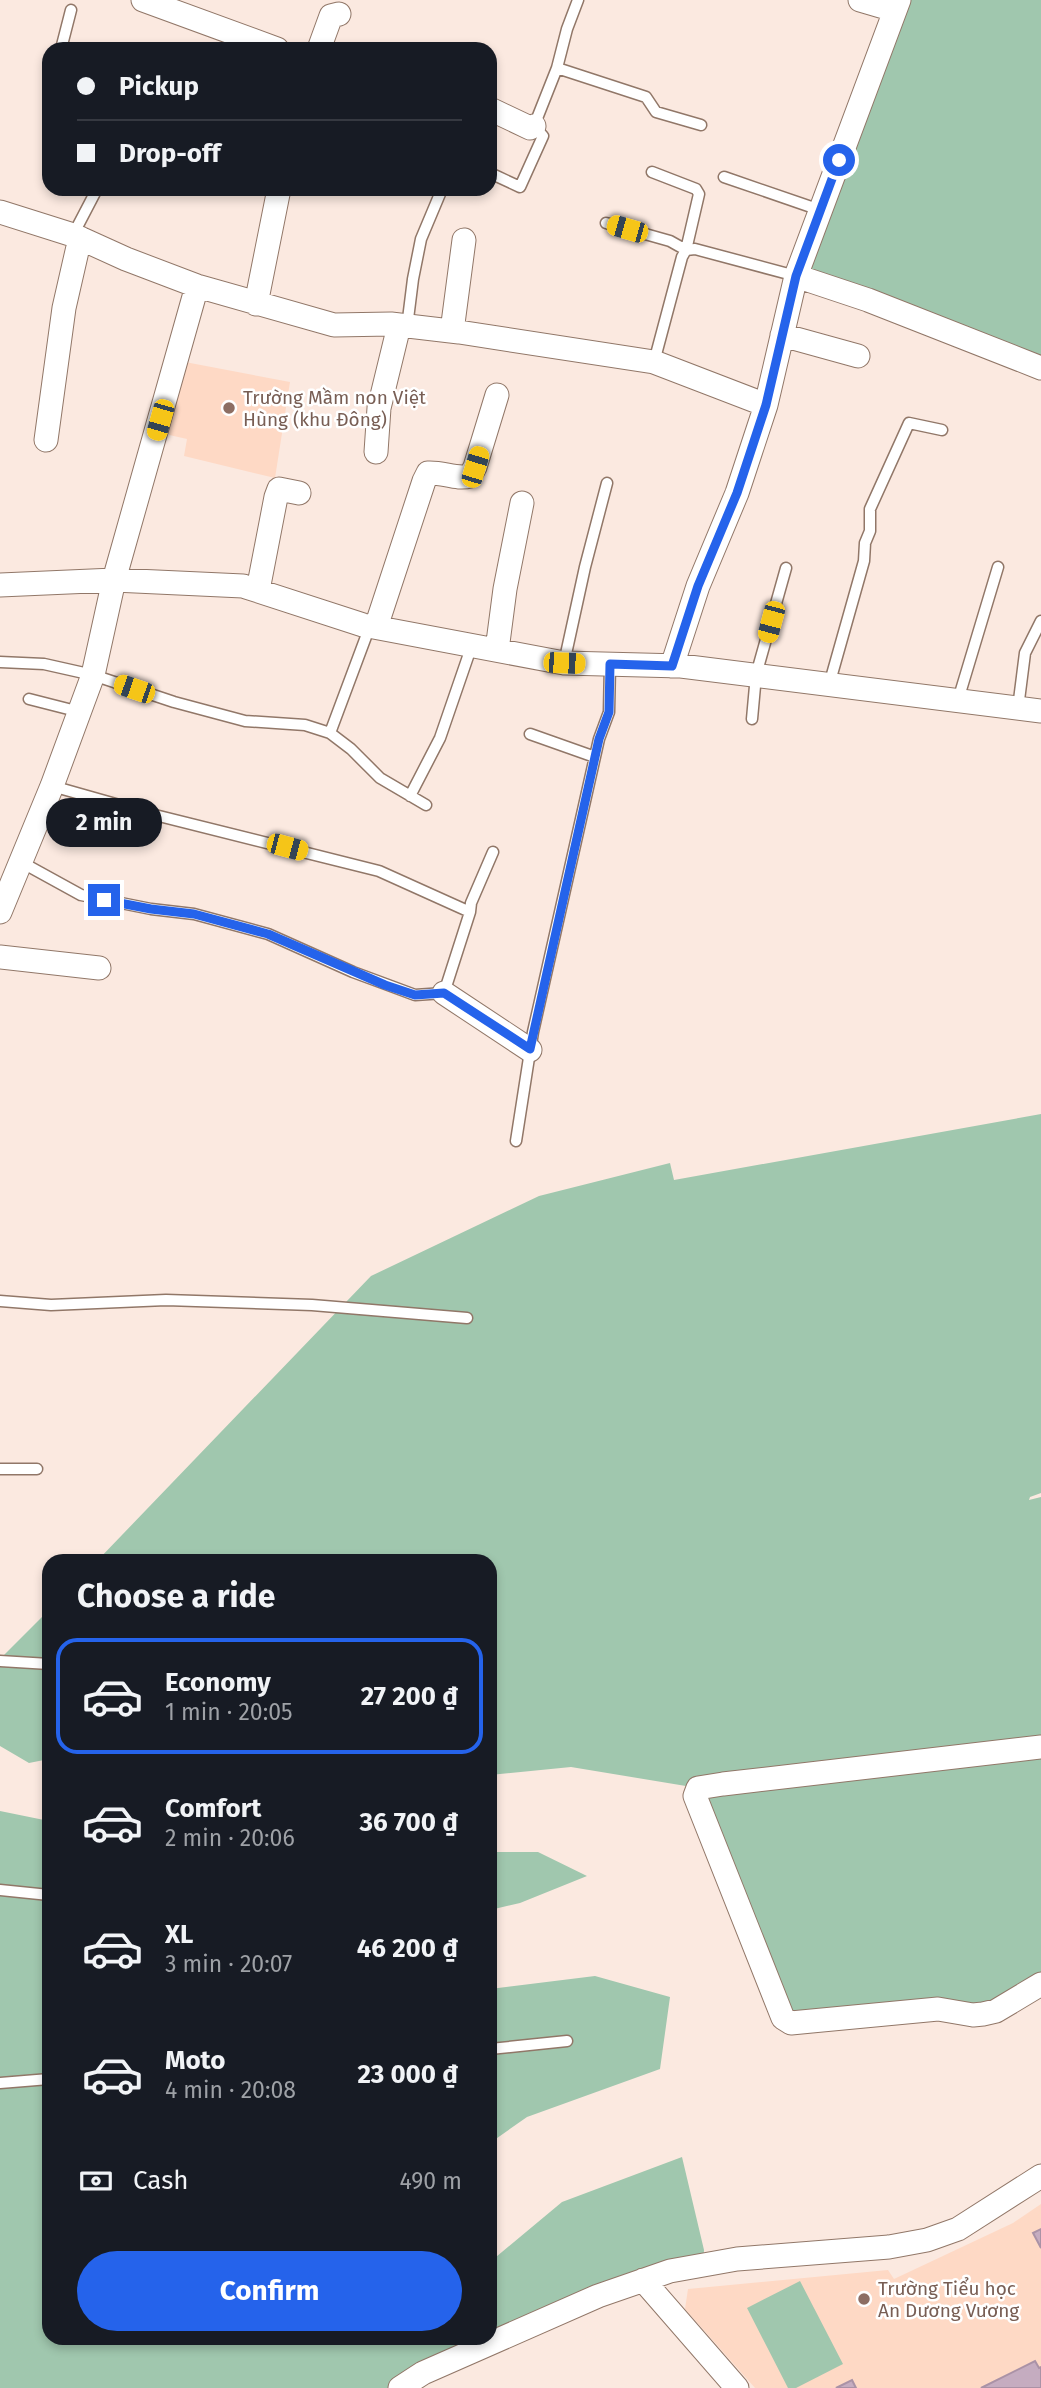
<!DOCTYPE html>
<meta charset="utf-8">
<style>
:root{--surface:#171b24;--page:#242831;--text:#f1f3f6;--muted:#9ea1a6;--line:#363941;--accent:#2563eb}
body{margin:0;font-family:"Fira Sans",sans-serif;background:var(--page);color:var(--text);height:100vh;display:flex;flex-direction:column;font-size:26px;white-space:nowrap}
*{box-sizing:border-box;margin:0}
p{font-size:23px;color:var(--muted)}
.icon{flex:none;width:38px;height:38px;fill:none;stroke:currentColor;stroke-width:2;stroke-linecap:round;stroke-linejoin:round}
.map{position:relative;flex:1;overflow:hidden}
.drawer{position:absolute;left:42px;top:1554px;width:455px;height:791px;display:flex;flex-direction:column;background:var(--surface);border-radius:21px;box-shadow:0 4px 10px #0003}
.drawer>*{flex:none}
.banner{position:absolute;left:42px;top:42px;width:455px;height:154px;border-radius:21px;box-shadow:0 4px 10px #0003;display:grid;align-content:center;height:154px;padding:0 35px;background:var(--surface)}
.end{position:absolute;width:32px;height:32px;margin:-16px;border:9px solid #2563eb;background:#fff;box-shadow:0 0 0 4px #fff}
.from{border-radius:50%}
.bubble{position:absolute;height:49px;border-radius:24px;background:var(--surface);box-shadow:0 4px 10px #0003;font-size:23px;font-weight:700;line-height:49px;text-align:center}
.car{position:absolute;width:21px;height:42px;margin:-21px -10px;border-radius:9px;box-shadow:0 0 5px 2px #0007;background:linear-gradient(#f5c518 24%,#345 0 40%,#f5c518 0 76%,#345 0 86%,#f5c518 0)}
.banner b{display:flex;align-items:center;gap:24px;height:66px;font-size:26px}
.banner b+b{border-top:2px solid var(--line)}
.banner i{width:18px;height:18px;background:var(--text)}
ul{padding:0;list-style:none}
li{display:flex;align-items:center;gap:21px;height:116px;margin:0 14px 10px;padding:0 21px;border:4px solid transparent;border-radius:21px}
li div{flex:1}
li b{display:block;font-size:26px}
li em{font-style:normal;font-weight:700}
li.current{border-color:var(--accent)}
li>.icon{width:63px;height:63px;stroke-width:1.5}
h2{padding:0 35px;font-size:32px;line-height:84px}
.pay{display:flex;align-items:center;gap:18px;height:77px;padding:0 35px;font-size:26px}
.pay p{margin-inline-start:auto}
.cta{display:flex;gap:14px;margin-top:auto;padding:14px 35px}
.cta a{flex:1;height:80px;border-radius:42px;background:var(--accent);color:#fff;font-size:28px;font-weight:700;line-height:80px;text-align:center}
.map>svg:first-child{display:block}
</style>
<div class="map">
<svg width="1041" height="2388" viewBox="0 0 1041 2388">
<rect width="100%" height="100%" fill="#fbe9e0"/>
<!-- built -->
<path fill="#fed9c5" d="M 185,362 L 290,382 L 275,478 L 184,456 L 187,439 L 165,434 Z
M 1041,2204 L 1041,2388 L 755,2388 L 685,2309 L 688,2289 L 888,2270 L 894,2279 L 1013,2223 Z"/>
<!-- green -->
<path fill="#a0c7ae" d="M 901,0 L 1041,0 L 1041,368 L 796,276 Z
M 1041,1114 L 1041,1493 L 1030,1497 L 1029,1500 L 1041,1497 L 1041,1982 L 983,2014 L 791,2023 L 698,1788 L 571,1767 L 490,1775 L 490,1561 L 97,1561 L 371,1276 L 539,1196 L 670,1163 L 674,1180 Z
M 49,1610 L 49,1759 L 29,1763 L 0,1746 L 0,1659 Z
M 0,1811 L 49,1821 L 49,2338 L 490,2338 L 490,2262 L 562,2202 L 682,2157 L 704,2250 L 703,2266 L 403,2388 L 0,2388 Z
M 490,1852 L 538,1852 L 587,1876 L 520,1903 L 490,1910 Z
M 595,1976 L 670,1997 L 660,2069 L 527,2117 L 490,2143 L 490,1989 Z
M 800,2281 L 843,2364 L 796,2388 L 788,2388 L 747,2308 Z"/>
<!-- building -->
<path fill="#c5acc0" stroke="#aa92a6" stroke-width="2" d="M 1041,2229 L 1041,2248 L 1033,2233 Z
M 1035,2361 L 1039,2368 L 1041,2367 L 1041,2388 L 981,2388 Z
M 852,2380 L 856,2388 L 836,2388 Z"/>
<g fill="none" stroke-linecap="round" stroke-linejoin="round">
<defs>
<path id="lane" d="M 61,49 L 71,10
M 557,68 L 646,97 L 656,112 L 701,125
M 490,173 L 520,187 L 543,136 L 534,126 L 557,68 L 567,29 L 578,0
M 724,177 L 820,210
M 606,223 L 670,241 L 686,250 L 699,194 L 696,189 L 652,172
M 73,235 L 97,189
M 407,327 L 413,279 L 421,239 L 442,189
M 654,362 L 682,257 L 686,250 L 695,249 L 796,276
M 0,662 L 44,664 L 93,675 L 174,702 L 245,721 L 305,725 L 330,733 L 351,749 L 380,778 L 426,805
M 564,663 L 585,567 L 607,483
M 829,685 L 864,561 L 865,543 L 870,531 L 870,509 L 909,423 L 942,430
M 29,699 L 80,712
M 958,700 L 998,567
M 1018,708 L 1025,653 L 1041,621
M 752,719 L 756,675 L 786,568
M 330,733 L 370,626
M 530,734 L 595,757
M 52,786 L 151,814 L 379,871 L 470,912
M 410,796 L 440,738 L 472,645
M 21,862 L 81,895 L 151,909 L 194,914 L 268,934 L 353,972 L 415,995 L 444,993 L 470,912 L 471,903 L 493,852
M 516,1141 L 533,1032 L 599,739 L 609,712 L 610,664
M 0,1301 L 51,1305 L 166,1300 L 312,1305 L 467,1318
M 0,1469 L 37,1469
M 0,1661 L 49,1664
M 0,1890 L 49,1895
M 490,2049 L 567,2041
M 0,2083 L 49,2079"/>
<path id="street" d="M 143,0 L 277,49
M 860,0 L 894,10
M 319,49 L 331,16 L 339,14
M 490,109 L 530,128 L 534,126
M 0,212 L 73,235 L 126,259 L 197,286 L 334,325 L 391,324 L 459,332 L 654,362 L 766,405
M 796,276 L 868,300 L 1041,368
M 256,304 L 279,189
M 452,331 L 464,240
M 782,335 L 858,356
M 46,440 L 64,308 L 80,238
M 376,452 L 379,408 L 399,326
M 0,585 L 114,580 L 243,586 L 363,625 L 564,663 L 681,666 L 1041,711
M 258,590 L 276,497 L 279,489 L 299,493
M 376,627 L 424,481 L 428,473 C 443,472 457,480 470,476 L 475,467 L 497,395
M 497,650 L 505,589 L 522,503
M 672,666 L 698,586 L 737,493 L 766,405 L 796,276 L 899,0
M 0,912 L 52,786 L 93,675 L 114,580 L 197,286
M 0,957 L 99,968
M 444,993 L 530,1050
M 1041,1747 L 723,1784 L 698,1788 L 695,1796 L 783,2018 L 791,2023 L 938,2009 L 973,2015 L 983,2014 L 996,2011 L 1041,1984
M 643,2280 L 737,2388
M 400,2388 L 423,2373 L 598,2296 L 670,2271 L 737,2259 L 889,2247 L 927,2240 L 958,2229 L 1041,2176"/>
</defs>
<!-- lane casing -->
<use href="#lane" stroke="#917768" stroke-width="13"/>
<!-- street casing -->
<use href="#street" stroke="#917768" stroke-width="25"/>
<!-- lane -->
<use href="#lane" stroke="#fff" stroke-width="10"/>
<!-- street -->
<use href="#street" stroke="#fff" stroke-width="23"/>
</g>
<g fill="none" stroke-linecap="round" stroke-linejoin="round">
<!-- route -->
<path stroke="#2563eb" stroke-width="9" d="M 104,900 L 151,909 L 194,914 L 268,934 L 385,985 L 415,995 L 444,993 L 530,1049 L 599,739 L 609,712 L 610,664 L 672,666 L 698,586 L 737,493 L 766,405 L 796,276 L 839,160"/>
</g>
<!-- markers -->
<g fill="#8d6e63" stroke="#fff" stroke-width="2.5">
<circle cx="229" cy="408" r="7"/>
<circle cx="864" cy="2299" r="7"/>
</g>
<g text-anchor="middle" stroke-width="5" stroke-linejoin="round" paint-order="stroke">
<!-- education labels -->
<g font-size="19" fill="#785e54" stroke="#fff" text-anchor="start">
<text x="243" y="404">Trường Mầm non Việt<tspan x="243" dy="22">Hùng (khu Đông)</tspan></text>
<text x="878" y="2295">Trường Tiểu học<tspan x="878" dy="22">An Dương Vương</tspan></text>
</g>
</g>
</svg>
<i class="end from" style="left:839px;top:160px"></i>
<i class="end" style="left:104px;top:900px"></i>
<div class="bubble" style="left:46px;top:798px;width:116px">2 min</div>
<i class="car" style="left:627px;top:229px;rotate:286deg"></i>
<i class="car" style="left:160px;top:420px;rotate:196deg"></i>
<i class="car" style="left:475px;top:467px;rotate:17deg"></i>
<i class="car" style="left:771px;top:622px;rotate:195deg"></i>
<i class="car" style="left:564px;top:663px;rotate:92deg"></i>
<i class="car" style="left:134px;top:689px;rotate:289deg"></i>
<i class="car" style="left:287px;top:847px;rotate:105deg"></i>
<div class="banner">
<b><i class="from"></i>Pickup</b>
<b><i></i>Drop-off</b>
</div>
<section class="drawer">
<h2>Choose a ride</h2>
<ul>
<li class="current"><svg class="icon" aria-label="car" viewBox="0 0 24 24"><path d="M5 17H2v-5l4-1 3-4h7l3 4 3 1v5h-3M9 17h6M6 11h13"/><circle cx="7" cy="17" r="2"/><circle cx="17" cy="17" r="2"/></svg><div><b>Economy</b><p>1 min · 20:05</p></div><em>27 200 ₫</em></li>
<li><svg class="icon" aria-label="car" viewBox="0 0 24 24"><path d="M5 17H2v-5l4-1 3-4h7l3 4 3 1v5h-3M9 17h6M6 11h13"/><circle cx="7" cy="17" r="2"/><circle cx="17" cy="17" r="2"/></svg><div><b>Comfort</b><p>2 min · 20:06</p></div><em>36 700 ₫</em></li>
<li><svg class="icon" aria-label="car" viewBox="0 0 24 24"><path d="M5 17H2v-5l4-1 3-4h7l3 4 3 1v5h-3M9 17h6M6 11h13"/><circle cx="7" cy="17" r="2"/><circle cx="17" cy="17" r="2"/></svg><div><b>XL</b><p>3 min · 20:07</p></div><em>46 200 ₫</em></li>
<li><svg class="icon" aria-label="car" viewBox="0 0 24 24"><path d="M5 17H2v-5l4-1 3-4h7l3 4 3 1v5h-3M9 17h6M6 11h13"/><circle cx="7" cy="17" r="2"/><circle cx="17" cy="17" r="2"/></svg><div><b>Moto</b><p>4 min · 20:08</p></div><em>23 000 ₫</em></li>
</ul>
<div class="pay"><svg class="icon" aria-label="cash" viewBox="0 0 24 24"><path d="M3 7h18v10H3z"/><circle cx="12" cy="12" r="2"/></svg>Cash<p>490 m</p></div>
<div class="cta"><a>Confirm</a></div>
</section>
</div>
